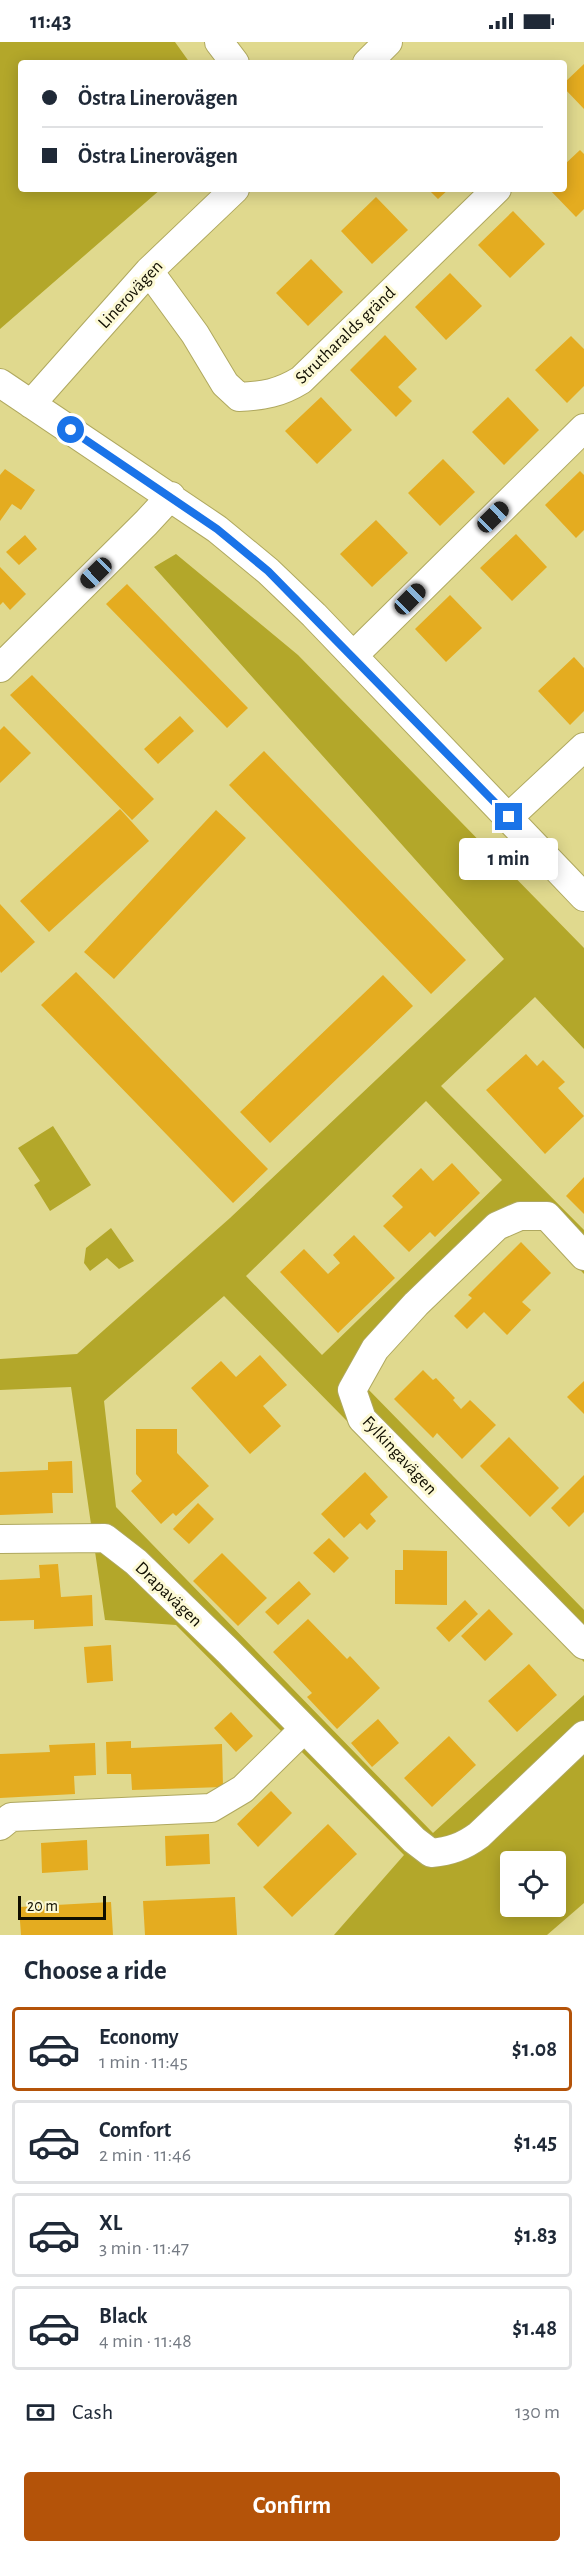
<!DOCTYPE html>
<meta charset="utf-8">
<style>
:root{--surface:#fff;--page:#f2f2f3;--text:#1f2937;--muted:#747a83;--line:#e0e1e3;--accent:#b45309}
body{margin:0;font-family:"Alegreya Sans",sans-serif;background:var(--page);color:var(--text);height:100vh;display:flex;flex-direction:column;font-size:22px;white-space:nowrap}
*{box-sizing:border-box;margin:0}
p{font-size:20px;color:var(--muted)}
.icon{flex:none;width:33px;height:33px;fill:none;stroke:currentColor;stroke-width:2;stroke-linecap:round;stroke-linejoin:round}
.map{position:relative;height:1893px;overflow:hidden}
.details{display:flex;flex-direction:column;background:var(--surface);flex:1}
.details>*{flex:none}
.hud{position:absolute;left:18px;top:18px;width:549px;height:132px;border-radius:6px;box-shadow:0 3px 15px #0003;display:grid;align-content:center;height:132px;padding:0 24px;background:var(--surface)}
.buttons{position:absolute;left:500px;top:1809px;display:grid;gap:12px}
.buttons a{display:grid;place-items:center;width:66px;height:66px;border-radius:6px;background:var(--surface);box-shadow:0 3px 15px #0003;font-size:30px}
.scale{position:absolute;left:18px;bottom:15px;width:88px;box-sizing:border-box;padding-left:6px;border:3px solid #100e00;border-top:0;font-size:16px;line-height:21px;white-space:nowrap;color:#100e00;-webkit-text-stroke:4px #fcf9d4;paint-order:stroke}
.end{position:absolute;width:27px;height:27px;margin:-14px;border:8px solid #1a73e8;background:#fff;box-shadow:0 0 0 3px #fff}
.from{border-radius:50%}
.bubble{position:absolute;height:42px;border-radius:6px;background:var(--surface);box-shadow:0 3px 15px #0003;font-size:20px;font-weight:700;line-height:42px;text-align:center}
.car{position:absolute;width:18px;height:36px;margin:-18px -9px;border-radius:8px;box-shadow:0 0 4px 2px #0007;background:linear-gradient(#222 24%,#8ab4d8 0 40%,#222 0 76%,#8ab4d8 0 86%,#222 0)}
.hud b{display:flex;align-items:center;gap:21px;height:57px;font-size:22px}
.hud b+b{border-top:2px solid var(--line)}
.hud i{width:15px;height:15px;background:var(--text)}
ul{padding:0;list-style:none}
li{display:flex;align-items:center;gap:18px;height:84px;margin:0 12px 9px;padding:0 12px;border:3px solid var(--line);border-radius:6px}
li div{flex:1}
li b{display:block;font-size:22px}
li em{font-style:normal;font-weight:700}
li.selected{border-color:var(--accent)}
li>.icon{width:54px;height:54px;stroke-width:1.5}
h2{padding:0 24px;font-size:27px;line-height:72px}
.pay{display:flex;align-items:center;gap:15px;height:66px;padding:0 24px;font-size:22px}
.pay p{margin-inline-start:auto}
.primary-button{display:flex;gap:12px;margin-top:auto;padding:12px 24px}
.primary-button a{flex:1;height:69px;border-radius:6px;background:var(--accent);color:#fff;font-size:24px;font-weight:700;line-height:69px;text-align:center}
.status{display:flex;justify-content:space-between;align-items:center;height:42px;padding:0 30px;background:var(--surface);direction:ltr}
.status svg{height:16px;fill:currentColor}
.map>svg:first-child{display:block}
</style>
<div class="status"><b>11:43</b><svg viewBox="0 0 49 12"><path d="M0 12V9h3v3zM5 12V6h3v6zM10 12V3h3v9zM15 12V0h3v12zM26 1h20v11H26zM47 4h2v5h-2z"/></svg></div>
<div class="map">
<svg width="584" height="1893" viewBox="0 0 584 1893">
<rect width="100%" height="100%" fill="#e0d98e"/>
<!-- green -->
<path fill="#b3a72a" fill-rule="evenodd" d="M 0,0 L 175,0 L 190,21 L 21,21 L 21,147 L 161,147 L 0,287 Z
M 176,512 L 298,613 L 584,906 L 584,1007 L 535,955 L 441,1044 L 584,1188 L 584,1232 L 542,1188 L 511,1186 L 387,1303 L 365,1344 L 584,1568 L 584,1620 L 224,1254 L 104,1359 L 116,1465 L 433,1791 L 584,1653 L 584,1861 L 547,1893 L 334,1893 L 404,1813 L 176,1583 L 105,1578 L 71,1345 L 0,1348 L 0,1317 L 77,1312 L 230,1176 L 504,917 L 154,525 ZM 426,1059 L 502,1138 L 322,1313 L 246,1234 ZM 510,1820 L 555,1820 L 555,1864 L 510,1864 Z
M 53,1084 L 91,1143 L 50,1169 L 34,1143 L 40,1139 L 18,1106 Z
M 111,1186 L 134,1219 L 119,1227 L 107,1216 L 90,1229 L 84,1221 L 86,1206 Z"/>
<!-- building -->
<path fill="#e4ac20" d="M 584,22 L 584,67 L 564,46 L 564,41 Z
M 580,108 L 584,112 L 584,167 L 576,175 L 549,147 L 564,147 L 564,123 Z
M 428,147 L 449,147 L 438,157 Z
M 376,155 L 408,188 L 372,222 L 341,189 Z
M 513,169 L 545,202 L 510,236 L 478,203 Z
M 311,217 L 343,250 L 308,284 L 276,251 Z
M 450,231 L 482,264 L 446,298 L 415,265 Z
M 385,293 L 417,327 L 398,345 L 412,359 L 396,375 L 350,328 Z
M 571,294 L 584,307 L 584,344 L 567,361 L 535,328 Z
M 321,355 L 352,388 L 317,422 L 285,389 Z
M 508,355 L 539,388 L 504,423 L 472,390 Z
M 443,417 L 475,450 L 440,484 L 408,451 Z
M 5,427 L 35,448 L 21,468 L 12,462 L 0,479 L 0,433 Z
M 580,429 L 584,433 L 584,488 L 576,496 L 545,463 Z
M 376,478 L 408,511 L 372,545 L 340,512 Z
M 516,492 L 547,525 L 512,559 L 480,526 Z
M 25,493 L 37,507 L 19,523 L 6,510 Z
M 0,525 L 26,552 L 10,568 L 3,560 L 0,563 Z
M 127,542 L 248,666 L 227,686 L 106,562 Z
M 450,553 L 482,586 L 446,620 L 415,587 Z
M 574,615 L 584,626 L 584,669 L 570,683 L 538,649 Z
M 32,633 L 154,757 L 132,778 L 10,653 Z
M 180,674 L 194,689 L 158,722 L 144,707 Z
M 4,684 L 31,711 L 0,741 L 0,688 Z
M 264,709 L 466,918 L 431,952 L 229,743 Z
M 120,767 L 149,799 L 49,890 L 20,859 Z
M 216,768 L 246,796 L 114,937 L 84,910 Z
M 0,862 L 35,900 L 1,931 L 0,929 Z
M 76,930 L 268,1127 L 233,1161 L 41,963 Z
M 383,933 L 413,964 L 270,1101 L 240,1070 Z
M 526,1012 L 537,1024 L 543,1018 L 565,1040 L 558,1046 L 584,1074 L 545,1112 L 486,1048 Z
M 452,1121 L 480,1151 L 435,1195 L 430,1190 L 409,1210 L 383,1184 L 403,1165 L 392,1154 L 421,1126 L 433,1139 Z
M 584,1135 L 584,1172 L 566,1154 Z
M 354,1193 L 395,1236 L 338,1291 L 280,1230 L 304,1207 L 328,1232 L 340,1221 L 333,1213 Z
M 521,1200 L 551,1231 L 522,1260 L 531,1268 L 507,1293 L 484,1270 L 467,1287 L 454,1274 L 472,1256 L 468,1253 Z
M 260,1313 L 287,1343 L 263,1364 L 281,1384 L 250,1412 L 191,1346 L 221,1319 L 236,1335 Z
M 423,1328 L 433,1338 L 436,1336 L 455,1356 L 453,1358 L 461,1367 L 470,1358 L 496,1383 L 462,1417 L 437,1391 L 433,1396 L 394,1357 Z
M 584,1339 L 584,1372 L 567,1355 Z
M 136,1387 L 177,1387 L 177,1411 L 209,1444 L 176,1474 L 173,1471 L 161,1482 L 131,1449 L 142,1439 L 136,1432 Z
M 509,1395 L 559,1446 L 530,1475 L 480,1424 Z
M 72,1419 L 73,1451 L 52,1451 L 53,1471 L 0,1473 L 0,1430 L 48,1428 L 48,1420 Z
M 365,1430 L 388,1455 L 370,1472 L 376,1479 L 367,1488 L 360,1481 L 344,1496 L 321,1472 Z
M 584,1433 L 584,1470 L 569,1485 L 551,1466 Z
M 198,1461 L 214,1477 L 189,1502 L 173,1487 Z
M 329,1496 L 349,1516 L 334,1531 L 313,1511 Z
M 403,1508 L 447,1509 L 447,1563 L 395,1562 L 395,1528 L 403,1528 Z
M 222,1511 L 267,1556 L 238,1584 L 193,1539 Z
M 58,1522 L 61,1555 L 92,1553 L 93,1584 L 34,1587 L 34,1578 L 0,1579 L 0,1538 L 40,1536 L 39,1523 Z
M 299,1539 L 311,1552 L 278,1583 L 265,1570 Z
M 465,1558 L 478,1572 L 449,1600 L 436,1586 Z
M 489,1567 L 513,1592 L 485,1619 L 461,1594 Z
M 308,1577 L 347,1617 L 350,1614 L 380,1646 L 337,1687 L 307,1655 L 312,1651 L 273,1610 Z
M 111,1603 L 113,1639 L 87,1641 L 84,1605 Z
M 529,1622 L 557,1653 L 517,1690 L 488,1659 Z
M 231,1670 L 253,1694 L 236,1710 L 214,1686 Z
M 378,1677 L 399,1701 L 372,1725 L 351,1701 Z
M 449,1694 L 476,1723 L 432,1765 L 404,1736 Z
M 131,1699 L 131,1706 L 222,1702 L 223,1745 L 132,1748 L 131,1732 L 107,1732 L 106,1700 Z
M 95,1701 L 96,1733 L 74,1734 L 75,1752 L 0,1756 L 0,1712 L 50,1710 L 49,1703 Z
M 271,1749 L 292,1771 L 258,1805 L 237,1782 Z
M 328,1782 L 357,1812 L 292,1875 L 263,1845 Z
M 209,1792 L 210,1822 L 166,1824 L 165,1794 Z
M 87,1798 L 88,1828 L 42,1831 L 41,1801 Z
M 235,1855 L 237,1893 L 145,1893 L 143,1859 Z
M 111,1860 L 113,1893 L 21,1893 L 19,1865 Z"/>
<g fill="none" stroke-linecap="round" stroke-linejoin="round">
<defs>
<path id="minor" d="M 219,0 L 235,21
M 367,21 L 388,0
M 149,229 L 195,292 L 225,342 L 239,355 C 263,354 280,351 301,338 L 497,147
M 0,341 L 217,487 L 268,529 L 314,573 L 584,855
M 31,362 L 149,229 L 235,147
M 353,614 L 584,386
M 0,626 L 146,481 L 171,454
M 509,775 L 584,705
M 584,1214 L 547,1174 L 520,1174 L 497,1184 L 416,1262 L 375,1307 L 352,1348 L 362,1377 L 584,1603
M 0,1497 L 105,1496 L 136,1520 L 228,1609 L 414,1798 L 431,1811 C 450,1809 463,1805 479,1793 L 584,1693
M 0,1784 L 11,1775 L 211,1766 L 243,1747 L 304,1687"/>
</defs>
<!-- minor casing -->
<use href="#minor" stroke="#afa85f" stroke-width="30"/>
<!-- minor -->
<use href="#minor" stroke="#fff" stroke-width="28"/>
</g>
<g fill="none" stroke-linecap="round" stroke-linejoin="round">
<!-- route -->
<path stroke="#1a73e8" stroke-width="8" d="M 71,388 L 217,487 L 268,529 L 509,775"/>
</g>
<g text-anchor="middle" stroke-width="6" stroke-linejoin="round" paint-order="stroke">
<!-- street labels -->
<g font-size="18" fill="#100e00" stroke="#fcf9d4">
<text transform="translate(130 252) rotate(-47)" y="6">Linerovägen</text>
<text transform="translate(345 293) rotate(-44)" y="6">Strutharalds gränd</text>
<text transform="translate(400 1413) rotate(47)" y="6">Fylkingavägen</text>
<text transform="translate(169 1552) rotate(44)" y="6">Drapavägen</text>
</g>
</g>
</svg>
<div class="buttons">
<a><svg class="icon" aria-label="locate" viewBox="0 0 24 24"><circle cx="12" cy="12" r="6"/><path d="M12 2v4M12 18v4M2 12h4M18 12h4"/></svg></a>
</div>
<div class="scale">20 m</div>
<i class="end from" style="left:71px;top:388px"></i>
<i class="end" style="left:509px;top:775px"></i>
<div class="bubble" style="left:459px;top:796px;width:99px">1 min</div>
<i class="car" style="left:493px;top:475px;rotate:46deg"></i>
<i class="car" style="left:96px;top:531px;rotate:226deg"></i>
<i class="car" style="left:410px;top:557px;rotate:45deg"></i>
<div class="hud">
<b><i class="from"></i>Östra Linerovägen</b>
<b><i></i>Östra Linerovägen</b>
</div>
</div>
<section class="details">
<h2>Choose a ride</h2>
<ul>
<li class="selected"><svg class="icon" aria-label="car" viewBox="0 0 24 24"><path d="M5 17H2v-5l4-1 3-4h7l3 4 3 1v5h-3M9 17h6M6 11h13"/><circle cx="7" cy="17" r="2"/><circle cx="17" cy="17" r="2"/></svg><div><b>Economy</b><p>1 min · 11:45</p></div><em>$1.08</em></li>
<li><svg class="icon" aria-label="car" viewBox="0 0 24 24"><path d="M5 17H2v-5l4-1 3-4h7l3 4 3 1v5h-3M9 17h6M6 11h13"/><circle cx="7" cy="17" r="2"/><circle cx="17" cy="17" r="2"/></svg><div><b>Comfort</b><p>2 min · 11:46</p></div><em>$1.45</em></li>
<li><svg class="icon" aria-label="car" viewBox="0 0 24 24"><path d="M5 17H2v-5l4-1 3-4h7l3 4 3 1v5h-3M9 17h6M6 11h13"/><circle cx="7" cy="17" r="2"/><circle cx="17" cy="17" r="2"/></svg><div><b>XL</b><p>3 min · 11:47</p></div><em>$1.83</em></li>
<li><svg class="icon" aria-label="car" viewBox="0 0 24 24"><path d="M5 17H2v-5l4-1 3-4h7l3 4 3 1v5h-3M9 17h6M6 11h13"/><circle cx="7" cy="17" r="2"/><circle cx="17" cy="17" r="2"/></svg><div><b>Black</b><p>4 min · 11:48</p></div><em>$1.48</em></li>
</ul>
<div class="pay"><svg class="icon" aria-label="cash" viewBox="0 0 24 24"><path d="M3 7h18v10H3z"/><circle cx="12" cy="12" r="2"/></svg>Cash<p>130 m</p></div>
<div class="primary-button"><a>Confirm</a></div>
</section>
